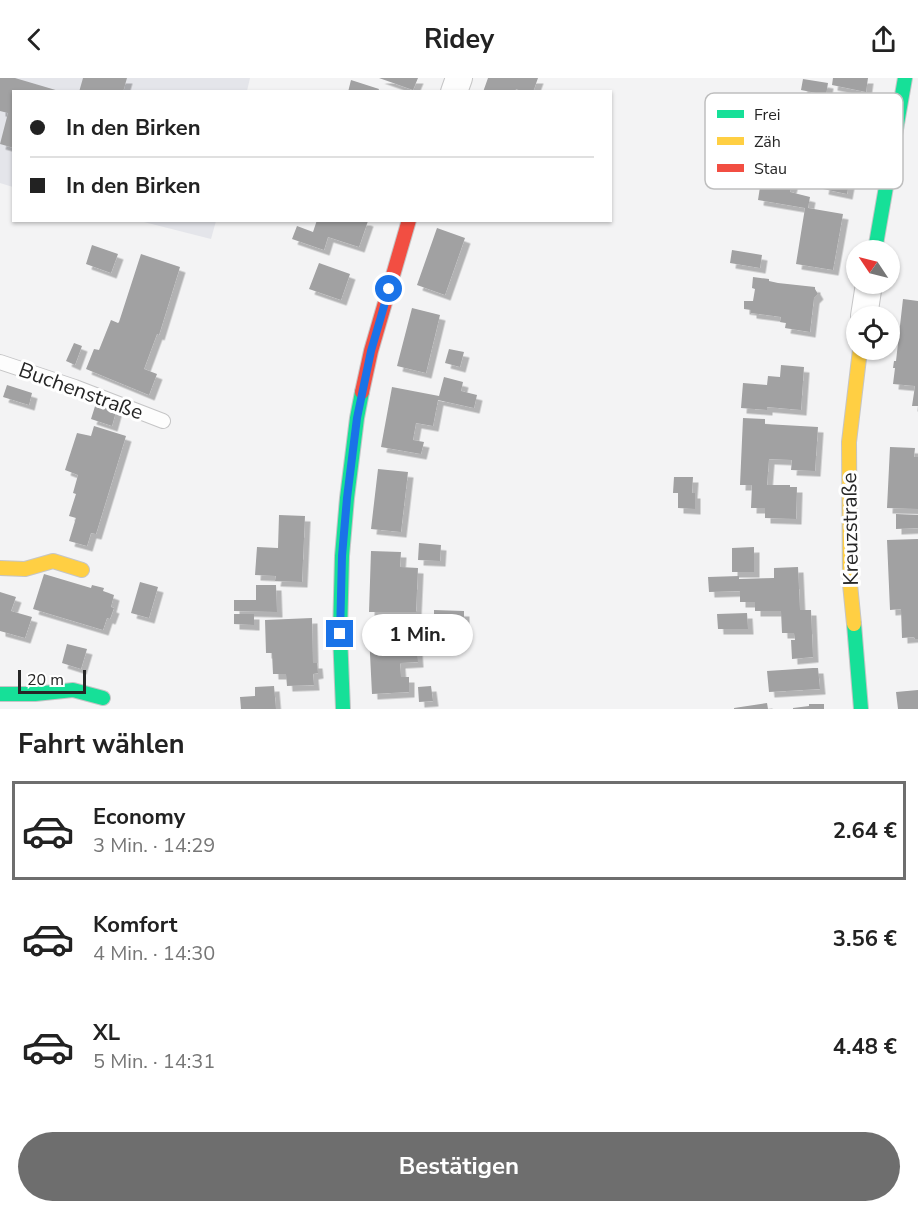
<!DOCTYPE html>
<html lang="de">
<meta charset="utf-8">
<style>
:root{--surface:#fff;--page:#f6f6f6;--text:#222;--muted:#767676;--line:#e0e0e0;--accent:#6e6e6e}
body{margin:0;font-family:"Nunito Sans",sans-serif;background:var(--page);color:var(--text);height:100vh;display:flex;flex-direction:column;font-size:22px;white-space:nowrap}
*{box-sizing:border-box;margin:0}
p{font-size:20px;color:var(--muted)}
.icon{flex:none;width:33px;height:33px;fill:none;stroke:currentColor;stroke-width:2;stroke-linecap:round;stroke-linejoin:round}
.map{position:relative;height:631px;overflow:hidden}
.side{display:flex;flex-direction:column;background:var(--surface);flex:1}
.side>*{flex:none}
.guide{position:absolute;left:12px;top:12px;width:600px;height:132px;border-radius:0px;box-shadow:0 2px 4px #0004;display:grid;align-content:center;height:132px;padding:0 18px;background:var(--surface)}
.needle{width:39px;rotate:305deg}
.tools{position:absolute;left:846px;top:162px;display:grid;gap:12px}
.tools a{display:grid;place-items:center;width:54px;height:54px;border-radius:50%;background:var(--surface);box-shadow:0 2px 4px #0004;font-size:30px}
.scale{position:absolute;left:18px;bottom:15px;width:68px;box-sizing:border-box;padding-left:6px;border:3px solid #262626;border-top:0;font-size:16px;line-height:21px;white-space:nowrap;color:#262626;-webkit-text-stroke:4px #fff;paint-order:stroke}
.end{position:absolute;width:27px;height:27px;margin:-14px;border:8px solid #1a73e8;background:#fff;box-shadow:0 0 0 3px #fff}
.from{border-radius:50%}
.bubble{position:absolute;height:42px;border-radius:21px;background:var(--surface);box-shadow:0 2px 4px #0004;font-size:20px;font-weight:700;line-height:42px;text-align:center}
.guide b{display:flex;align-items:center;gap:21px;height:57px;font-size:22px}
.guide b+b{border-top:2px solid var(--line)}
.guide i{width:15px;height:15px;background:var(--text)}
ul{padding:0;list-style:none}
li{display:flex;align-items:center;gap:18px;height:99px;margin:0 12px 9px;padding:0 6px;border:3px solid transparent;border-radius:0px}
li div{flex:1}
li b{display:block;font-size:22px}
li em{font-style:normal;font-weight:700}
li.on{border-color:var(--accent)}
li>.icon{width:54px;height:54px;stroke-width:1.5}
h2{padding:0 18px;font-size:27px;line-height:72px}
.cta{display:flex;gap:12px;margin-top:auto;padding:12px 18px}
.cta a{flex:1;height:69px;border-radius:36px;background:var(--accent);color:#fff;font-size:24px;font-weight:700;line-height:69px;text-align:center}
header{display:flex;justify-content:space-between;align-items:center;height:78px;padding:0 18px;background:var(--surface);font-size:27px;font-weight:700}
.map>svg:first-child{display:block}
</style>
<header><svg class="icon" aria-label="back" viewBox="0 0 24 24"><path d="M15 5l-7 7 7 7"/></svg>Ridey<svg class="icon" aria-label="share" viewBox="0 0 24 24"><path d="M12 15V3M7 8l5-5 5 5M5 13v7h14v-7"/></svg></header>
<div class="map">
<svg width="918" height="631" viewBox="0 0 918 631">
<defs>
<filter id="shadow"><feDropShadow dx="5.5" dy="5.5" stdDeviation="0" flood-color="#0004"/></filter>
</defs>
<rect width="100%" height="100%" fill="#f3f3f4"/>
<!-- built -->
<path fill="#e4e5ea" d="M 0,0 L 250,0 L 247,13 L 14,14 L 13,109 L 0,105 Z
M 140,143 L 216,143 L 211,161 Z"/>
<!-- building -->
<path fill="#a1a1a2" filter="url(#shadow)" d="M 0,0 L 15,0 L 59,13 L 14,14 L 14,70 L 0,66 L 8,35 L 0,33 Z
M 83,0 L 127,0 L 123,14 L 79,14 Z
M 379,0 L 418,0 L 413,12 Z
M 488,0 L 538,0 L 533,14 L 524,14 L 516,11 L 515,14 L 483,14 Z
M 833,0 L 868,0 L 866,14 L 832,7 Z
M 803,1 L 828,5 L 826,17 L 801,12 Z
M 351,2 L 379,11 L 378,14 L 348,14 Z
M 831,68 L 855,73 L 847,116 L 823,111 L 825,101 L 809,98 L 813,76 L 829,78 Z
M 773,99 L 793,103 L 790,114 L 810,119 L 808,130 L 843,136 L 833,192 L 796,186 L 805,130 L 758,122 L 760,109 L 771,111 Z
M 317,142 L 365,142 L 368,143 L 359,169 L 328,159 L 324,172 L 292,161 L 297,148 L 313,154 Z
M 437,150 L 465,160 L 445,217 L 417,207 Z
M 92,167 L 118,176 L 111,195 L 86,186 Z
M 732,172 L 762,177 L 760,190 L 730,185 Z
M 141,176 L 180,189 L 159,257 L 157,256 L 144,291 L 157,296 L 149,317 L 86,291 L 94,271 L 99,272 L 111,242 L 118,245 L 119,244 Z
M 319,185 L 350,196 L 341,222 L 309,211 Z
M 753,199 L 769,201 L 769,203 L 778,205 L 815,209 L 815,211 L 818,216 L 814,220 L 810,254 L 785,250 L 786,245 L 780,244 L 781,239 L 751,235 L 751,232 L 744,231 L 744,223 L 753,223 L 755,211 L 752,210 Z
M 903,221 L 918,223 L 918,328 L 912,328 L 915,308 L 893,306 L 895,290 L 893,290 L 894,283 L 896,283 Z
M 412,230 L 440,237 L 426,295 L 397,288 Z
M 74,265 L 82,268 L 75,287 L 66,283 Z
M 449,271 L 464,274 L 460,289 L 445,285 Z
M 781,287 L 804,289 L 801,332 L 767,329 L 767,332 L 741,330 L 743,305 L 767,307 L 768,298 L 780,299 Z
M 444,299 L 463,304 L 461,313 L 477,317 L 474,330 L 438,322 L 433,348 L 416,345 L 413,362 L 424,364 L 421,376 L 381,369 L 392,309 L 439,318 Z
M 7,307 L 32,315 L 29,327 L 3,319 Z
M 97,322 L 117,330 L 112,348 L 91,341 Z
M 743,340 L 765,341 L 765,346 L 818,349 L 815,393 L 791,392 L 792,382 L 769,381 L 767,407 L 790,407 L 790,409 L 797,409 L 796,441 L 765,440 L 765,430 L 751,430 L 752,407 L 740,407 Z
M 94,348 L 126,358 L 96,456 L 91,455 L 87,468 L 69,463 L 76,440 L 69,438 L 76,416 L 73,415 L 78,397 L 65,392 L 77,355 L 91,358 Z
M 890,369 L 915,370 L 914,379 L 918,379 L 918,431 L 887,430 Z
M 378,391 L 408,394 L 401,454 L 371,451 Z
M 674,399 L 693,399 L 692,415 L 695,415 L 695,431 L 678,430 L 678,415 L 673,415 Z
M 896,436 L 918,437 L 918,450 L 896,451 Z
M 279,437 L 305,438 L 302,504 L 275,503 L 276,498 L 255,497 L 257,469 L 278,470 Z
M 918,461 L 918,561 L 915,561 L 914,559 L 902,560 L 901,531 L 890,532 L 887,462 Z
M 419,465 L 441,467 L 440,483 L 418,482 Z
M 754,469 L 754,494 L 732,494 L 732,470 Z
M 371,473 L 401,474 L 400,489 L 418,490 L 416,534 L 369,534 Z
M 798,489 L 800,532 L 811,532 L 813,579 L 792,581 L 791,562 L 795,562 L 794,555 L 782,555 L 781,533 L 755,533 L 755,524 L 740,524 L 740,513 L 709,514 L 708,499 L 739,498 L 739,501 L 774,500 L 774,490 Z
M 44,496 L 91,510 L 92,507 L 104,510 L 103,513 L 114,517 L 111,529 L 114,530 L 110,541 L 107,540 L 103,552 L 33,531 Z
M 140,504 L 158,509 L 149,540 L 131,535 Z
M 256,507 L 276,507 L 277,534 L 234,533 L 234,522 L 256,522 Z
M 0,514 L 16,519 L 11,533 L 32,539 L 25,560 L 0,553 Z
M 434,532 L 464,533 L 464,544 L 434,544 Z
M 747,535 L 748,551 L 718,551 L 717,536 Z
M 234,536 L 254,536 L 254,547 L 234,546 Z
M 312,540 L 313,585 L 317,585 L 318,595 L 313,596 L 314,607 L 287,608 L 286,596 L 273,596 L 272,575 L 266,575 L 265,542 Z
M 399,555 L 399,560 L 406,560 L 406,568 L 399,568 L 400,571 L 417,570 L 418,584 L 400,585 L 401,599 L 409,599 L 409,614 L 372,616 L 369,556 Z
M 67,566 L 87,571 L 81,591 L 62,585 Z
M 813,590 L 818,590 L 820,611 L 769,614 L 767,593 Z
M 274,608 L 276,631 L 241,631 L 240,619 L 255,618 L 255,609 Z
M 431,608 L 433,623 L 419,624 L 418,609 Z
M 918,612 L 918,631 L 898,631 L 896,614 Z
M 767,625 L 768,631 L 734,631 L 734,630 Z
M 809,626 L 824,626 L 824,631 L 793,631 L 793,630 L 809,628 Z"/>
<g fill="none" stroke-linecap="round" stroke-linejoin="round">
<defs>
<path id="lane" d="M 0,284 L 75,309 L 163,343"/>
<path id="street" d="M 454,14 L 459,0
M 864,238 L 869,206"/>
<path id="fast" d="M 875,172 L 905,0
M 854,546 L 861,631
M 0,616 L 35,616 L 73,612 L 103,620
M 343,631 L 340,556 L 342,478 L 347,420 L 357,340 L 362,314"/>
<path id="slow" d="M 0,490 L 25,491 L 53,483 L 82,492
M 854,546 L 850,506 L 849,364 L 860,272"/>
<path id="jam" d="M 362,314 L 371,273 L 409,142"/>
</defs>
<!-- lane casing -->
<use href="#lane" stroke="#c5c5c6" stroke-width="16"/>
<!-- street casing -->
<use href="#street" stroke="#c5c5c6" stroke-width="28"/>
<!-- fast casing -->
<use href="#fast" stroke="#c5c5c6" stroke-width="16"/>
<!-- slow casing -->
<use href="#slow" stroke="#c5c5c6" stroke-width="16"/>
<!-- jam casing -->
<use href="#jam" stroke="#c5c5c6" stroke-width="16"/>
<!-- lane -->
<use href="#lane" stroke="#fdfdfd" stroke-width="14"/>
<!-- street -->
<use href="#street" stroke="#fdfdfd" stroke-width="26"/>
<!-- fast -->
<use href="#fast" stroke="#16e098" stroke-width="14"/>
<!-- slow -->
<use href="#slow" stroke="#ffcf43" stroke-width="14"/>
<!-- jam -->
<use href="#jam" stroke="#f24e42" stroke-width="14"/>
</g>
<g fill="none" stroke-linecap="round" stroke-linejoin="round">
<!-- route -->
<path stroke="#1a73e8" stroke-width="8" d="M 340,556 L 342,478 L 347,420 L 357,340 L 371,273 L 389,211"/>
</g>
<g text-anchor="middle" stroke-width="6" stroke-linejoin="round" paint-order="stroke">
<!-- street labels -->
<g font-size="21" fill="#262626" stroke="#fff">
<text transform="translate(81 313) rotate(20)" y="7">Buchenstraße</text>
<text transform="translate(850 451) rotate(-91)" y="7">Kreuzstraße</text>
</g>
</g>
<!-- legend -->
<rect x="705" y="15" width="198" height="96" rx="9" fill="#fff" stroke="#bebebe" stroke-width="1.5"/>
<rect x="717" y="32" width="27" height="8" fill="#16e098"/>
<rect x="717" y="59" width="27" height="8" fill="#ffcf43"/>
<rect x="717" y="86" width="27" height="8" fill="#f24e42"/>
<g font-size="16" fill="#262626">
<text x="754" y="42">Frei</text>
<text x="754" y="69">Zäh</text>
<text x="754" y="96">Stau</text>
</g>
</svg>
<div class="tools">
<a><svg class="needle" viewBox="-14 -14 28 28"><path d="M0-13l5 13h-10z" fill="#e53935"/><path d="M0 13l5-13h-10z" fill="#767676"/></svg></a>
<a><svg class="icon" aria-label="locate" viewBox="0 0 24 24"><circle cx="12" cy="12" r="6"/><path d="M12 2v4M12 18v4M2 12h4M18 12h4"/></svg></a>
</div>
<div class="scale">20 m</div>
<i class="end from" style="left:389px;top:211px"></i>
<i class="end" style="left:340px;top:556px"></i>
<div class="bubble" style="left:362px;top:536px;width:111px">1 Min.</div>
<div class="guide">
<b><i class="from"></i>In den Birken</b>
<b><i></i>In den Birken</b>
</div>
</div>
<section class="side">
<h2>Fahrt wählen</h2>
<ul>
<li class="on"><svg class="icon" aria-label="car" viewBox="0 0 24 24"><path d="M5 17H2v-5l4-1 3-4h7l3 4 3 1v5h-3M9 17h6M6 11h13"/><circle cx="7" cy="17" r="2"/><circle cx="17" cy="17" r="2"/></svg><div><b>Economy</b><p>3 Min. · 14:29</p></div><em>2.64 €</em></li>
<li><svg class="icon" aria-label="car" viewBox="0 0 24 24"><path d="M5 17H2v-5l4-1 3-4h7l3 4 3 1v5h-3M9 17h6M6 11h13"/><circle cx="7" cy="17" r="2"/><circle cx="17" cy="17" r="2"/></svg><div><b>Komfort</b><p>4 Min. · 14:30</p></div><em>3.56 €</em></li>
<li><svg class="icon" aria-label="car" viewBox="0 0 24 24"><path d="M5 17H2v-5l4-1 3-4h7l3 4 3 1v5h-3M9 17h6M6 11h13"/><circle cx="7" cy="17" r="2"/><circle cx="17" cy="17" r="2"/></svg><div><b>XL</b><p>5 Min. · 14:31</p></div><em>4.48 €</em></li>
</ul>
<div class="cta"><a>Bestätigen</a></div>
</section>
